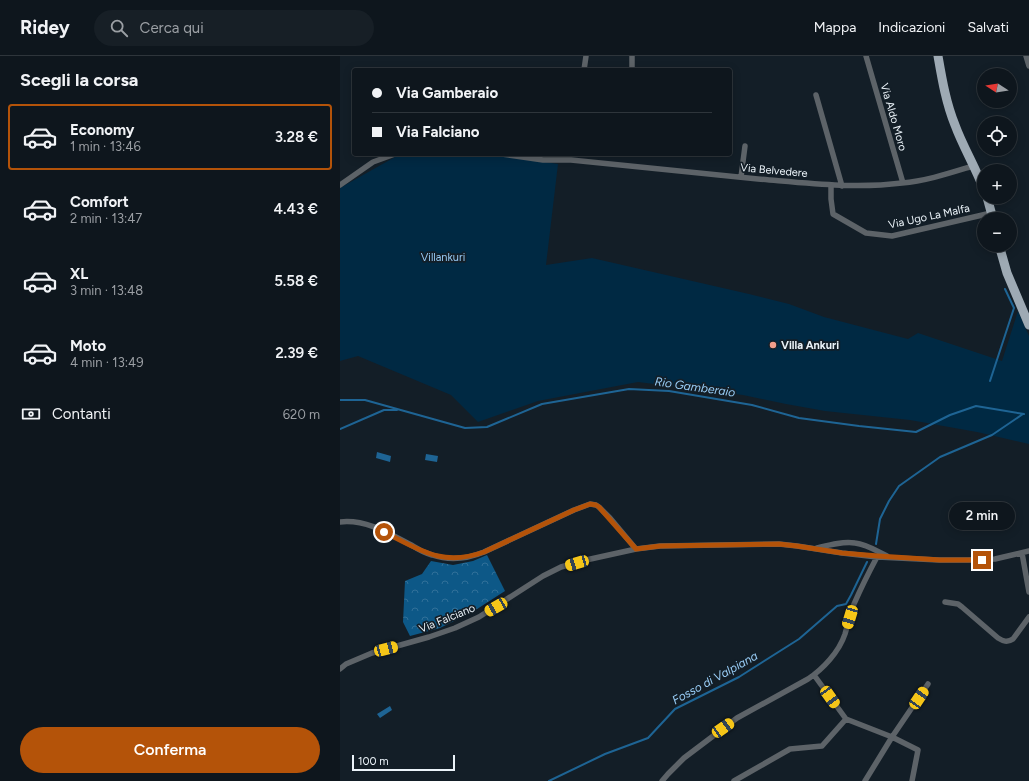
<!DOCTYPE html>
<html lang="it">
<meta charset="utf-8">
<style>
:root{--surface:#0e161d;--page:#171f26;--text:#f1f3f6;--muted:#9b9fa4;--line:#2e353b;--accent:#b45309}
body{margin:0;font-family:Figtree,sans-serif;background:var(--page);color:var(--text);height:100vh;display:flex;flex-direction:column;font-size:15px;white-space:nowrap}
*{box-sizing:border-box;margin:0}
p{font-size:13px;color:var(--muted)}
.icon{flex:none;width:22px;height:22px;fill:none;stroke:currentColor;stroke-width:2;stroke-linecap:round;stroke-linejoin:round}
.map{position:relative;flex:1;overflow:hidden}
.panel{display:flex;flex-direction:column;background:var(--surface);width:340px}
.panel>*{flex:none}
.hud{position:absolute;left:12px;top:12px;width:380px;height:88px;border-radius:4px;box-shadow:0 2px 10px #0003,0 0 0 1px var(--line);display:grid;align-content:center;height:88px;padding:0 20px;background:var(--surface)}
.needle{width:26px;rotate:282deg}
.buttons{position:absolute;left:637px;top:12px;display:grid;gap:8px}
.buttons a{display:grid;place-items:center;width:40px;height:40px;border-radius:50%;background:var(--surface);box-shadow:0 2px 10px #0003,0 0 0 1px var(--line);font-size:20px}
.scale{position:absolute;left:12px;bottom:10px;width:103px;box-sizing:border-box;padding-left:4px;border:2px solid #ebf3f9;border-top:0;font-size:11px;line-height:14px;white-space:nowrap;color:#ebf3f9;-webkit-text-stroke:3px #131e27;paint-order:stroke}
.end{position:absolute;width:18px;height:18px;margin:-9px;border:5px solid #b45309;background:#fff;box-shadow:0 0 0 2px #fff}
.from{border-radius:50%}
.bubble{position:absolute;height:28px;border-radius:14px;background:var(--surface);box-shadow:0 2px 10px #0003,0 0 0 1px var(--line);font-size:13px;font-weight:600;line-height:28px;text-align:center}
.car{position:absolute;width:12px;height:24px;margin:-12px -6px;border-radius:5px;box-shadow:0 0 3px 1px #0007;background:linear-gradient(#f5c518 24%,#345 0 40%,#f5c518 0 76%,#345 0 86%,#f5c518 0)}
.hud b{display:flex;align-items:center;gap:14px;height:38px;font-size:15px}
.hud b+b{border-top:1px solid var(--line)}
.hud i{width:10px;height:10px;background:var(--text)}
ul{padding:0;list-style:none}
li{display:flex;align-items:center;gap:12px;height:66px;margin:0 8px 6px;padding:0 12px;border:2px solid transparent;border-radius:4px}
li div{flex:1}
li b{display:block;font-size:15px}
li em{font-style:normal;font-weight:600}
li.on{border-color:var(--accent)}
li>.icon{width:36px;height:36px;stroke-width:1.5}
h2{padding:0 20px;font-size:18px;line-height:48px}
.pay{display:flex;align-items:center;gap:10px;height:44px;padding:0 20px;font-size:15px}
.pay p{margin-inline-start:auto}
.action{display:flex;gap:8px;margin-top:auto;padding:8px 20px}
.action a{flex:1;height:46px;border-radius:24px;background:var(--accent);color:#fff;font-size:16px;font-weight:600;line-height:46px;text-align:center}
header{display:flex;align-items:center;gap:24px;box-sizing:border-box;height:56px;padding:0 20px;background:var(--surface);border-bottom:1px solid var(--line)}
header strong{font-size:19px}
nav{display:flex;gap:22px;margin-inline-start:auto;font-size:14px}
.search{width:280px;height:36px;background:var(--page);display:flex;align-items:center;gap:10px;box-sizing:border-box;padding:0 14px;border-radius:22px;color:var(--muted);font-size:15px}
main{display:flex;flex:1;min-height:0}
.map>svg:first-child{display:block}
</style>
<header>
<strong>Ridey</strong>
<div class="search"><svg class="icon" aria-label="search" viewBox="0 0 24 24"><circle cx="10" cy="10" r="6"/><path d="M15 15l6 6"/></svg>Cerca qui</div>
<nav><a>Mappa</a><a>Indicazioni</a><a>Salvati</a></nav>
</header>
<main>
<section class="panel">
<h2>Scegli la corsa</h2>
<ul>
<li class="on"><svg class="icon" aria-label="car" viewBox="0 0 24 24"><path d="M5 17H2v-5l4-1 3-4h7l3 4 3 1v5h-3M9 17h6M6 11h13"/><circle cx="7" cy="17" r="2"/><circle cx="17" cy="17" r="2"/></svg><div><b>Economy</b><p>1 min · 13:46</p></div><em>3.28 €</em></li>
<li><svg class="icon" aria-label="car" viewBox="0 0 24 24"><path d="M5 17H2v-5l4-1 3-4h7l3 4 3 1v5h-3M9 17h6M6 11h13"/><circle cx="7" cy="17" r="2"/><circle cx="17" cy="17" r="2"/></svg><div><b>Comfort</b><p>2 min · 13:47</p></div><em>4.43 €</em></li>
<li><svg class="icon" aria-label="car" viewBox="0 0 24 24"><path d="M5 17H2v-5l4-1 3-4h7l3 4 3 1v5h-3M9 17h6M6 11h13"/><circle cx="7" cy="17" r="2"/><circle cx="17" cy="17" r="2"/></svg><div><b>XL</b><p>3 min · 13:48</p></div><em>5.58 €</em></li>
<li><svg class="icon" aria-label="car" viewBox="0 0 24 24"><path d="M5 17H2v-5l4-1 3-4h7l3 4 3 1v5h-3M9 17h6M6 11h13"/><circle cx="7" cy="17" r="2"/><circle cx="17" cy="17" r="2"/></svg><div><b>Moto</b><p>4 min · 13:49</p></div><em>2.39 €</em></li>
</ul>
<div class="pay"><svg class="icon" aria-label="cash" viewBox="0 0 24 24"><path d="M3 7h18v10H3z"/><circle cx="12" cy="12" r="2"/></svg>Contanti<p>620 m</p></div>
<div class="action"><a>Conferma</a></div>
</section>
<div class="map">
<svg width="689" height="725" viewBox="0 0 689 725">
<defs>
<pattern id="forest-crowns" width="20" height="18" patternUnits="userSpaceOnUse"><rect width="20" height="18" fill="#0d5887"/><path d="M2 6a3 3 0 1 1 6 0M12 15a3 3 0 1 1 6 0" fill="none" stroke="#307099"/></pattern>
</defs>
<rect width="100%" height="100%" fill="#131e27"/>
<!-- green -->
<path fill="#002943" d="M 65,98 L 152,98 L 218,108 L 206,209 L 252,202 L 409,238 L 449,248 L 484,261 L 568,283 L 578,277 L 662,305 L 678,255 L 689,280 L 689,388 L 637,376 L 570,364 L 485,355 L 446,348 L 403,339 L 298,326 L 198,345 L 138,366 L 111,339 L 18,300 L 0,305 L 0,132 L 55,101 Z"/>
<!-- forest -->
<path fill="url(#forest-crowns)" d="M 147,499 L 165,535 L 134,555 L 100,572 L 70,580 L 63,566 L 65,525 L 82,518 L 91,505 L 113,509 L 133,505 Z"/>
<!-- water -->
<path fill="#1e6494" d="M 37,396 L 51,400 L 50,406 L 36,402 Z
M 86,398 L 98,400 L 97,406 L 85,404 Z
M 50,650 L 52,654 L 40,662 L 37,658 Z"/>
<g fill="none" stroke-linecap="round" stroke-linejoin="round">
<!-- stream -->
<path stroke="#1e6494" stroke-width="2" d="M 650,325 L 674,252 L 665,233
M 0,344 L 25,344 L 125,372 L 147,371 L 202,348 L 289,333 L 329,335 L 412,349 L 459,362 L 519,370 L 576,376 L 610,359 L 636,350 L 684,358
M 0,373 L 44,354 L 57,354
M 536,488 L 540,463 L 549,445 L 559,430 L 600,401 L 652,379 L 683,358
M 209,725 L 265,698 L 308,682 L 335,653 L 399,621 L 459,583 L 497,550 L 506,548 L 511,539 L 527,506"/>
<!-- street -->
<path stroke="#5d6368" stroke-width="5.5" d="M 292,0 L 292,14
M 526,0 L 563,127
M 686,0 L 689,10
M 244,14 L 246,0
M 476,39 L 502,130
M 162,98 L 203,104 L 231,104 C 293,110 355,117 418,123 C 466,127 514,133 562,127 C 586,125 610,117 633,110
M 401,121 L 405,90
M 0,129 L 33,106 L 55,98
M 491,129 L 491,143 L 493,158 L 526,177 L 552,180 L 651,157
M 0,466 C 27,463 50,478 73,490 C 79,494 85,497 92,499 C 110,505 127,503 144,496 L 234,454 L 250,448 L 256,449 L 259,451 L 270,462 L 296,493
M 477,492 C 489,489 503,485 515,487 C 526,488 537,495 547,500
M 682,497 L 689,536
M 605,546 L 618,548 L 622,551 L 658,582 C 663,585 667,587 673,583 L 689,561
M 0,613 L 6,608 L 32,597 L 89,581 L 115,572 L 139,561 L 203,520 L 221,511 L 246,504 L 296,493 L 320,490 L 439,488 L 457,490 L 502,497 L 537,501 L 599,504 L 628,504 L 655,503 L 689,495
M 474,619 L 506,663 L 552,681 L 578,694 L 572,725
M 322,725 L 328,718 L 344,702 L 397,662 L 468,623 C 483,613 499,596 505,578 C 508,568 510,558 514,548 C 521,532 529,516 537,501
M 394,725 L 450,693 L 482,690 L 506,663
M 525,725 L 552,681 L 588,628"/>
<!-- primary -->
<path stroke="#9eaab4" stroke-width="9" d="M 598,0 C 602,23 606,47 615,69 C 623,91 636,112 644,134
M 647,141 L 653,163
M 659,189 L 667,217 L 689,269"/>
</g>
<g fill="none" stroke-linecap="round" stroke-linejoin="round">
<!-- route -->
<path stroke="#b45309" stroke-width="5" d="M 44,476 C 80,494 102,511 144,496 L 234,454 L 250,448 L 256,449 L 259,451 L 296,493 L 320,490 L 439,488 L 457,490 L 502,497 L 538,500 L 600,504 L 642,504"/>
</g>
<!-- markers -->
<circle fill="#f49e8a" stroke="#131e27" stroke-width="1.5" cx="433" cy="289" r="4"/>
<g text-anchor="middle" stroke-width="3.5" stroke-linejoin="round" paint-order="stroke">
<!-- street labels -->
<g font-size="11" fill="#ebf3f9" stroke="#131e27">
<text transform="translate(554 61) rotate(74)" y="4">Via Aldo Moro</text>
<text transform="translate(434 114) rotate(5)" y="4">Via Belvedere</text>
<text transform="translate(589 160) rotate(-12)" y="4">Via Ugo La Malfa</text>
<text transform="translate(107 562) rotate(-22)" y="4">Via Falciano</text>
</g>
<!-- park labels -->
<g font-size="11" fill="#96c9f3" stroke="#131e27">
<text x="103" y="205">Villankuri</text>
</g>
<!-- poi labels -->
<g font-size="11" font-weight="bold" fill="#ebf3f9" stroke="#131e27" text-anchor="start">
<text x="441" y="293">Villa Ankuri</text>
</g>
<!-- water labels -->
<g font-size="12" font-style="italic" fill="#98ccf5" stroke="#131e27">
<text transform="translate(355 331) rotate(8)" y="4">Rio Gamberaio</text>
<text transform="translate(375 622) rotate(-29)" y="4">Fosso di Valpiana</text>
</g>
</g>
</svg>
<div class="buttons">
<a><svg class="needle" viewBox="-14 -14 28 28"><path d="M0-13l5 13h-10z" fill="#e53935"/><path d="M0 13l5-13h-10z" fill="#9b9fa4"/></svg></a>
<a><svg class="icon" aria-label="locate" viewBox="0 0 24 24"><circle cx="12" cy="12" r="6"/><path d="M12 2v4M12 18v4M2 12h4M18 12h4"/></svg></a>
<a>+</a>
<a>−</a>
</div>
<div class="scale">100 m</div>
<i class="end from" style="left:44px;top:476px"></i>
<i class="end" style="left:642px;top:504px"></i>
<div class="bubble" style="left:609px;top:446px;width:66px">2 min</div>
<i class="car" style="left:237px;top:507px;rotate:254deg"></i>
<i class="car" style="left:156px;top:551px;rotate:240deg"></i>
<i class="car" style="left:510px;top:561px;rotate:197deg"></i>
<i class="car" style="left:46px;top:593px;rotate:75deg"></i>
<i class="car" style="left:490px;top:641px;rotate:144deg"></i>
<i class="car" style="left:579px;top:642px;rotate:34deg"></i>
<i class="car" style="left:383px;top:672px;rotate:55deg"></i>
<div class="hud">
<b><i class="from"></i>Via Gamberaio</b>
<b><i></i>Via Falciano</b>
</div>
</div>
</main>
